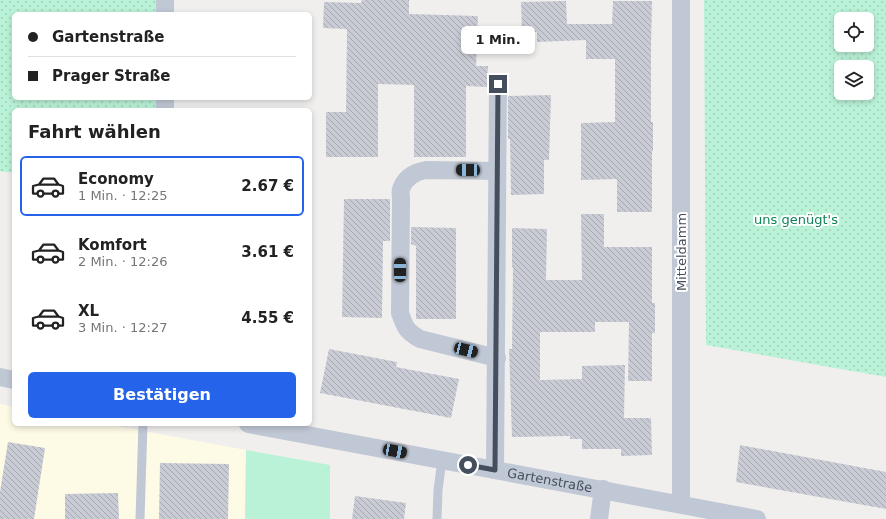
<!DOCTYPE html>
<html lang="de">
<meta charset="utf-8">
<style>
:root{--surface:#fff;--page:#f2f2f2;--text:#222;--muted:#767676;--line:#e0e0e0;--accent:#2563eb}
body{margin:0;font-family:"DejaVu Sans",sans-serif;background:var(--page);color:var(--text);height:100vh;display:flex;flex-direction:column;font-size:15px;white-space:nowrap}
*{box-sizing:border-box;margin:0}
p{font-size:13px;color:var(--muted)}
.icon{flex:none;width:22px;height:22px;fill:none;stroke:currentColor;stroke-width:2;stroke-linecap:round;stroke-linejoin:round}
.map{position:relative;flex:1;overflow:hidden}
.side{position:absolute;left:12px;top:108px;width:300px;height:318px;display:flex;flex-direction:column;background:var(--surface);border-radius:6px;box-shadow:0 2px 6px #0003}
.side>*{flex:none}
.banner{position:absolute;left:12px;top:12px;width:300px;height:88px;border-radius:6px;box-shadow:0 2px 6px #0003;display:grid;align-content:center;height:88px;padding:0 16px;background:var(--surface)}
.fabs{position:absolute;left:834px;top:12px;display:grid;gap:8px}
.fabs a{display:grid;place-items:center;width:40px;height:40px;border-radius:6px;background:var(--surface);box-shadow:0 2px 6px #0003;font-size:20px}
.end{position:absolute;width:18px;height:18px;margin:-9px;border:5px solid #454e5d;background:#fff;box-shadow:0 0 0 2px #fff}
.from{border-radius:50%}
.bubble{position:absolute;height:28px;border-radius:6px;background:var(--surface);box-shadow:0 2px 6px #0003;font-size:13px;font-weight:600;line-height:28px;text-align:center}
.car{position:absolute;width:12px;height:24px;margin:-12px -6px;border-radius:5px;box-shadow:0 0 3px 1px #0007;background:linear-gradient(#222 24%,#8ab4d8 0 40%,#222 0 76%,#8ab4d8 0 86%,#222 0)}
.banner b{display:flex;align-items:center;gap:14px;height:38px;font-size:15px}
.banner b+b{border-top:1px solid var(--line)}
.banner i{width:10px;height:10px;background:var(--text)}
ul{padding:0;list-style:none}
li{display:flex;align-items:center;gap:12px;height:60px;margin:0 8px 6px;padding:0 8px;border:2px solid transparent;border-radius:6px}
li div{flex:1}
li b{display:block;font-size:15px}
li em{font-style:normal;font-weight:600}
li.selected{border-color:var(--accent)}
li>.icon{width:36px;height:36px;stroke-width:1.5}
h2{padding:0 16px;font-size:18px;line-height:48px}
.action{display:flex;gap:8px;margin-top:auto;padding:8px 16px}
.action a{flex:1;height:46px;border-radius:6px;background:var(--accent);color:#fff;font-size:16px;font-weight:600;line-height:46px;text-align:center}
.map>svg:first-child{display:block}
</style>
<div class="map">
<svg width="886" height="519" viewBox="0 0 886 519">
<defs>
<pattern id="garden-dots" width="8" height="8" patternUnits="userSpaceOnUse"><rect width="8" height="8" fill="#b9f2d7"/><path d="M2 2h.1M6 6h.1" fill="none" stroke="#a0d1bb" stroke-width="1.8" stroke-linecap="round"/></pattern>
<pattern id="building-back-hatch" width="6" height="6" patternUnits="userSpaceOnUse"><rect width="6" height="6" fill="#caccd5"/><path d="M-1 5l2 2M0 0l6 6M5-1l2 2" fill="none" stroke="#a6a8b0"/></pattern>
</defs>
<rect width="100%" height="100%" fill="#f1efee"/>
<!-- commercial -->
<path fill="#fdfae6" d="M 0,404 L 14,407 L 14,424 L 106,424 L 246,450 L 245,519 L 0,519 Z"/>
<!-- park -->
<path fill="#b9f2d7" d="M 246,450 L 330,465 L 330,519 L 245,519 Z"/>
<!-- garden -->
<path fill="url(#garden-dots)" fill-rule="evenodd" d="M 0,0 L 156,0 L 156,14 L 14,14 L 14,98 L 156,98 L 156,110 L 14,110 L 14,173 L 0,171 Z
M 704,0 L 886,0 L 886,377 L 706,345 ZM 841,19 L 867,19 L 867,45 L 841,45 ZM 841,67 L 867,67 L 867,93 L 841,93 Z"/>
<!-- building -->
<path fill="url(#building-back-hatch)" d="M 362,0 L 409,0 L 409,14 L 478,16 L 476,66 L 488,66 L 487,87 L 466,86 L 466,157 L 414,157 L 414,85 L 378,84 L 378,157 L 326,157 L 326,112 L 346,112 L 347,29 L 323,28 L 324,2 L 361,3 Z
M 566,1 L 567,24 L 612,24 L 613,1 L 652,1 L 651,46 L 651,122 L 653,122 L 653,151 L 652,151 L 652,212 L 617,212 L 617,179 L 581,180 L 581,123 L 615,122 L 615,59 L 586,59 L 586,40 L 537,42 L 537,32 L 522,32 L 521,2 Z
M 551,95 L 549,160 L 544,160 L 544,194 L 511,195 L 510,139 L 508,139 L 508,96 Z
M 344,199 L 390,199 L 390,241 L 383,241 L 382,318 L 342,317 Z
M 581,214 L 604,214 L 604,247 L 652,247 L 652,303 L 655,303 L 655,333 L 652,333 L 652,381 L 628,381 L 629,322 L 595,322 L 595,332 L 540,332 L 540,380 L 582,379 L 582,366 L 625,365 L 624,418 L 651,418 L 652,455 L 621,456 L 621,449 L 582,449 L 582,439 L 570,439 L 570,436 L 512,437 L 509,349 L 512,349 L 513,267 L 512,267 L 512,228 L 547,229 L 546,280 L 582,280 Z
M 411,227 L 456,228 L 456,319 L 416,319 L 416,246 L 411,244 Z
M 329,349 L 397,362 L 396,367 L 459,379 L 451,418 L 320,393 Z
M 8,442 L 45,448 L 34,519 L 0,519 L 0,492 Z
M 740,445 L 886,472 L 886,509 L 736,482 Z
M 160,463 L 229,464 L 228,519 L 159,519 Z
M 118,493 L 119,519 L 65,519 L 65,494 Z
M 355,496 L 406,503 L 404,519 L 352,519 Z"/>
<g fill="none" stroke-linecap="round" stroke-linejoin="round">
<!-- lane -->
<path stroke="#c1c8d5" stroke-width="9" d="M 140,519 L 143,424
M 437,519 L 438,490 L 442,460"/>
<!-- street -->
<g stroke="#c1c8d5" stroke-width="18">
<path d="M 165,14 L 165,0"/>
<path d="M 165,110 L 165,98"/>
<path d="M 496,171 L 426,170 C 415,172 405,177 401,189 C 400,192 401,196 401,199 L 400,313 C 405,327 406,331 420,339 L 497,358"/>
<path d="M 0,377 L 14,380"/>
<path id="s1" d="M 248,424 C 418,456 588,486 757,519"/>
<path d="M 495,470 C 497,342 496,213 498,84"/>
<path d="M 681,504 L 681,0"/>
<path d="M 599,519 L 603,489"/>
</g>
</g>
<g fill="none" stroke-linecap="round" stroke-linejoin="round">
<!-- route -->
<path stroke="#454e5d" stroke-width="5" d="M 468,465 L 495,470 C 496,342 496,213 498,84"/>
</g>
<g text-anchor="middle" stroke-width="4" stroke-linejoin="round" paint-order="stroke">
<!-- park labels -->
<g font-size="13" fill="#0f855a" stroke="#fff">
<text x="796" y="224">uns genügt's</text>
</g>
<!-- street labels -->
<g font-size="13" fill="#454e5d" stroke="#fff">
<text transform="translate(681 252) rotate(-90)" y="5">Mitteldamm</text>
<text dy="5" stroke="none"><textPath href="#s1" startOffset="307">Gartenstraße</textPath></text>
</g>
</g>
</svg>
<div class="fabs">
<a><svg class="icon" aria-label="locate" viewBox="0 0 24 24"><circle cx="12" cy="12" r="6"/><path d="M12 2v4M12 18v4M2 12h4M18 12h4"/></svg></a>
<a><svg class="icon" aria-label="layers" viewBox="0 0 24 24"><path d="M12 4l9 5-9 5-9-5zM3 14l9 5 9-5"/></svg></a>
</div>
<i class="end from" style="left:468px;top:465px"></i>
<i class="end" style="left:498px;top:84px"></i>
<div class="bubble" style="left:461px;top:26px;width:74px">1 Min.</div>
<i class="car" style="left:468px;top:170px;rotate:271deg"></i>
<i class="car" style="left:400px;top:270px;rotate:0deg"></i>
<i class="car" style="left:466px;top:350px;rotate:104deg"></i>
<i class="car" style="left:395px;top:451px;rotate:101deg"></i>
<div class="banner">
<b><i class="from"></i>Gartenstraße</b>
<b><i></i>Prager Straße</b>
</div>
<section class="side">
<h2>Fahrt wählen</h2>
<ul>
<li class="selected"><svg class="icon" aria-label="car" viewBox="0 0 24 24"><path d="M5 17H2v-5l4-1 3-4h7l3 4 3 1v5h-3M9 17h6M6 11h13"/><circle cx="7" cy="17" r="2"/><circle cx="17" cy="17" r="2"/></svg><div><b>Economy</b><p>1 Min. · 12:25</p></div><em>2.67 €</em></li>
<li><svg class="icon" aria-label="car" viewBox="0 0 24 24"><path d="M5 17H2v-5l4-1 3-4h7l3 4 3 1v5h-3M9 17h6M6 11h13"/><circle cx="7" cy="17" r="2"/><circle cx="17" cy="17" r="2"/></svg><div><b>Komfort</b><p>2 Min. · 12:26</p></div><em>3.61 €</em></li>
<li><svg class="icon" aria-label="car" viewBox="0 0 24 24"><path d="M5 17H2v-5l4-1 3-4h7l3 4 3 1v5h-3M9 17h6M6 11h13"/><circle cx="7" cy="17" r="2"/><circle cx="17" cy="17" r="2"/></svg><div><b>XL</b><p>3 Min. · 12:27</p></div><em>4.55 €</em></li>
</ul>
<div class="action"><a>Bestätigen</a></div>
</section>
</div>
